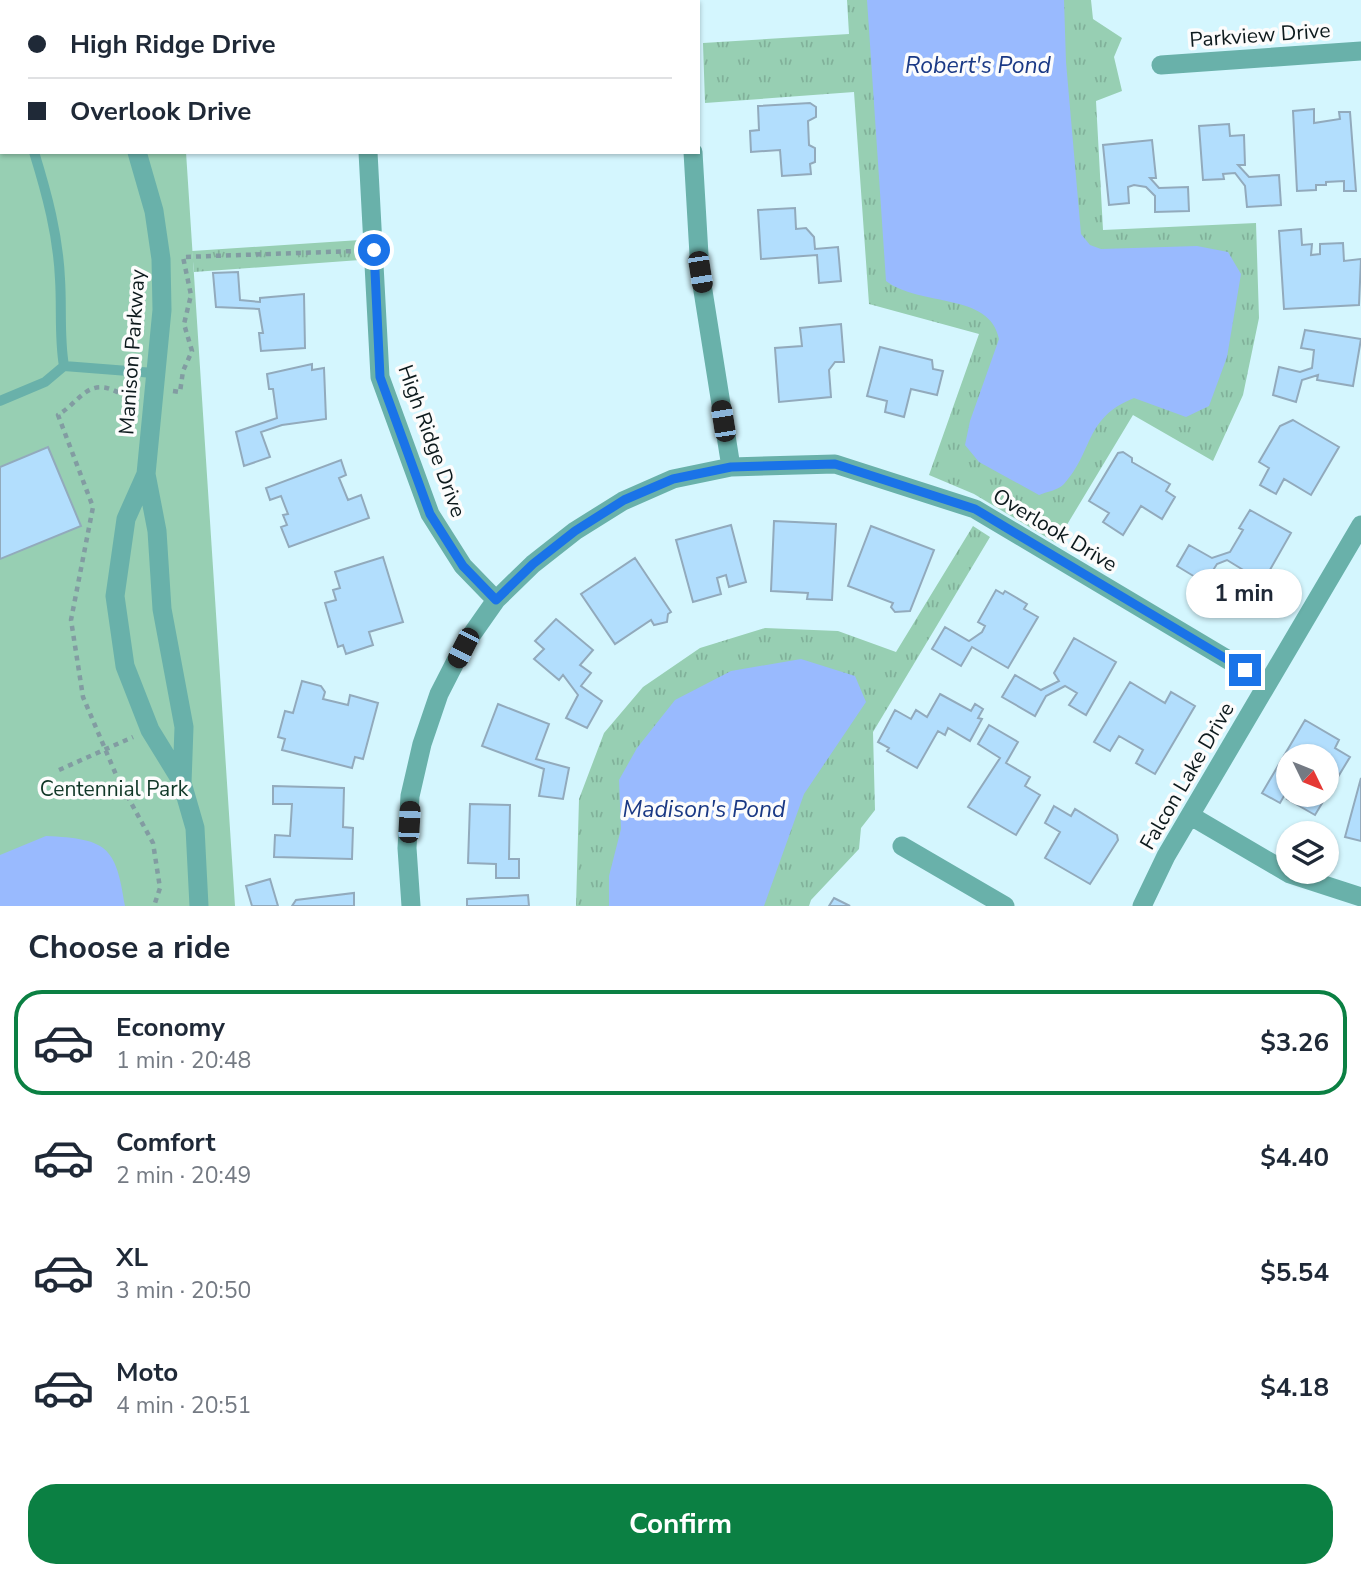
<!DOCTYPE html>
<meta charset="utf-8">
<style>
:root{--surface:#fff;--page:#f6f6f7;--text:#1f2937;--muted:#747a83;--line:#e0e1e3;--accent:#0b8043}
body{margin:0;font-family:"Nunito Sans",sans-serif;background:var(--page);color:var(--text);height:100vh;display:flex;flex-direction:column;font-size:26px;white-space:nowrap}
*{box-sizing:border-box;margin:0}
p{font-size:23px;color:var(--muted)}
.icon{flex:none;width:38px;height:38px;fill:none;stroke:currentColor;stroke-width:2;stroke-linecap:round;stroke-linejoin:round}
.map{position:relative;height:906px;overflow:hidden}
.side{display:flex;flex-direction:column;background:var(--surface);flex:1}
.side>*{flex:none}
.banner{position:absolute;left:0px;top:0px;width:700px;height:154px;box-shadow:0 2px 5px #0004;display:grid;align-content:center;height:154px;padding:0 28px;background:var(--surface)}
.needle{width:46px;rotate:133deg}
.controls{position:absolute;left:1276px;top:744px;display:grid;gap:14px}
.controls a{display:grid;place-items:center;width:63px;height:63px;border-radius:50%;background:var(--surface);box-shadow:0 2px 5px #0004;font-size:35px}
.end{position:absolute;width:32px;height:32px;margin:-16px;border:9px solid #1a73e8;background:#fff;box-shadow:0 0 0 4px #fff}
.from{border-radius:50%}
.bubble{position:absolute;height:49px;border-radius:24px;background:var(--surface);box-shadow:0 2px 5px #0004;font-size:23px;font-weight:700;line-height:49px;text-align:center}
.car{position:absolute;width:21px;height:42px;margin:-21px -10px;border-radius:9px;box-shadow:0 0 5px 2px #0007;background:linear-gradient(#222 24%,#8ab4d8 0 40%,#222 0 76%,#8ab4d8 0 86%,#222 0)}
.banner b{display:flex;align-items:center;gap:24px;height:66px;font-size:26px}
.banner b+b{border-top:2px solid var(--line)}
.banner i{width:18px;height:18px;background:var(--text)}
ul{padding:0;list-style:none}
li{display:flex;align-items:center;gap:21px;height:105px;margin:0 14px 10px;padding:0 14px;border:4px solid transparent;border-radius:28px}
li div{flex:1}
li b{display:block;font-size:26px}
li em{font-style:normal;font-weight:700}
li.on{border-color:var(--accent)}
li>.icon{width:63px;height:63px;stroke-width:1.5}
h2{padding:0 28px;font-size:32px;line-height:84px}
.button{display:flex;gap:14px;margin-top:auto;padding:14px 28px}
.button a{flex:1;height:80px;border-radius:28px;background:var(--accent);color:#fff;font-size:28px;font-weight:700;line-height:80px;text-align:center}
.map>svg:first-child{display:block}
</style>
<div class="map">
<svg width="1361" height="906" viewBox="0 0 1361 906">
<defs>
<pattern id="grass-tufts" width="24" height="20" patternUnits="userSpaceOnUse" patternTransform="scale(1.75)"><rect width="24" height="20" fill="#97cfb3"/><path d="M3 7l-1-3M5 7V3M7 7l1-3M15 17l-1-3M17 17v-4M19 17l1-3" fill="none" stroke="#81b19a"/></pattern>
</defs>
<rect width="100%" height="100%" fill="#d4f6fe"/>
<!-- grass -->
<path fill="url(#grass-tufts)" d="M 847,0 L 1091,0 L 1093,19 L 1122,38 L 1114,57 L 1122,91 L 1096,101 L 1103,230 L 1256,223 L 1259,318 L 1243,395 L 1213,461 L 1133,415 L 1056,543 L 974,494 L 929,475 L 979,334 L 869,304 L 854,92 L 705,103 L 703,43 L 849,34 Z
M 360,240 L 360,260 L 194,272 L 192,251 Z
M 973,526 L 990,537 L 873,732 L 875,810 L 861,828 L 859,849 L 811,900 L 809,906 L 576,906 L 579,799 L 604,733 L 643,687 L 700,648 L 765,628 L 838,631 L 896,652 Z"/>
<!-- park -->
<path fill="#97cfb3" d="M 0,0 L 177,0 L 2,2 L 2,152 L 186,152 L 235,906 L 0,906 Z"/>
<!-- water -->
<path fill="#99bafe" d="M 867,0 L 1064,0 L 1066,62 L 1081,234 L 1090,245 L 1101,249 L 1197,246 L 1228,252 L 1241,274 L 1227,357 L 1209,406 L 1186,417 L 1134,398 C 1084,418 1094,451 1064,484 C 1059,490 1046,492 1039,495 L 979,462 L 965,445 L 970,421 L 999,339 C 990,292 920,307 886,281 Z
M 801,659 L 855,676 L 866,702 L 804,794 L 764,906 L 609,906 L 609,876 L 621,829 L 619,780 L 637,748 L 675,700 L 731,671 Z
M 46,836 C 106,839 116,845 125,906 L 0,906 L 0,855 Z"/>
<!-- building -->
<path fill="#b2defd" stroke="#92aabc" stroke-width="2" d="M 810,103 L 816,107 L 816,117 L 808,121 L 809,145 L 815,148 L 815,162 L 810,164 L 811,174 L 782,176 L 780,150 L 751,152 L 750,131 L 759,130 L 758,106 Z
M 1314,109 L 1314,123 L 1340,119 L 1339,112 L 1350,112 L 1356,191 L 1344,191 L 1344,181 L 1326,182 L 1326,185 L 1316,185 L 1316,190 L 1297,191 L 1293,111 Z
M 1229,124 L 1230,136 L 1244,135 L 1245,165 L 1238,165 L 1249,177 L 1279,175 L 1281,205 L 1247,207 L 1245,186 L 1235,173 L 1223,174 L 1224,179 L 1203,180 L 1199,126 Z
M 1152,140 L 1156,178 L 1150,178 L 1159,188 L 1188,187 L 1189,211 L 1155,212 L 1155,196 L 1146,187 L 1134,185 L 1128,187 L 1129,203 L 1109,205 L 1103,145 Z
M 795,208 L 796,229 L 806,228 L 814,237 L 815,249 L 838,247 L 841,281 L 819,283 L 817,255 L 761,259 L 758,210 Z
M 1301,229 L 1302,245 L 1312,244 L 1311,255 L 1320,254 L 1320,244 L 1343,243 L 1344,261 L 1361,259 L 1359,305 L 1284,309 L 1279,231 Z
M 238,272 L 240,300 L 260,302 L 260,298 L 304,294 L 305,348 L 261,351 L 259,333 L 263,333 L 259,309 L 216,307 L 213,273 Z
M 841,324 L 844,362 L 835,362 L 829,370 L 831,397 L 779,402 L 775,348 L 802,346 L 800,328 Z
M 1305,330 L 1361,339 L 1353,386 L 1317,380 L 1318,375 L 1302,380 L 1296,402 L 1273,395 L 1279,367 L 1300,372 L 1312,368 L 1314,350 L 1301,348 Z
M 880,347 L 932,360 L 933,369 L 943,371 L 937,395 L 911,389 L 904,417 L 885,412 L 887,401 L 867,396 Z
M 312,364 L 312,370 L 324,368 L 326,419 L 282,425 L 261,432 L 270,457 L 244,466 L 236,432 L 277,418 L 273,389 L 269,389 L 267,374 Z
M 1293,420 L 1339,447 L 1311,495 L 1284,479 L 1276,494 L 1260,485 L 1269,468 L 1259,462 L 1280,426 Z
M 48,447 L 81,526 L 0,559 L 0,467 Z
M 1123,452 L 1132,458 L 1132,462 L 1170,484 L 1166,491 L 1175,497 L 1162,519 L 1141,506 L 1123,535 L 1103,522 L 1109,513 L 1089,501 L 1118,453 Z
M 341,460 L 346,475 L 339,478 L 348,500 L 361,495 L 369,518 L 289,547 L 281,527 L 287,525 L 283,515 L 288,514 L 281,496 L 270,500 L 266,488 Z
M 1250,510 L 1291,533 L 1263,582 L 1227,560 L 1217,564 L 1205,583 L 1177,566 L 1189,545 L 1212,558 L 1230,552 L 1243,530 L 1239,528 Z
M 774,521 L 836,524 L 832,600 L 807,599 L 808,593 L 771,591 Z
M 731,525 L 746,582 L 729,587 L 726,575 L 717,578 L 721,594 L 693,602 L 676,540 Z
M 871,526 L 934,550 L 910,611 L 895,612 L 891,607 L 893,603 L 848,586 Z
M 383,557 L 403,622 L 369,632 L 373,645 L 346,654 L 343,645 L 338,647 L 325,603 L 336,600 L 333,590 L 340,588 L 335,572 Z
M 635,558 L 671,612 L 668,614 L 667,622 L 654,625 L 651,620 L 615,644 L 581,594 Z
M 996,590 L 1003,594 L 1005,591 L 1027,604 L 1024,609 L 1038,617 L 1008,668 L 972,647 L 961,666 L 932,649 L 945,627 L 969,641 L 982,632 L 985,626 L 978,622 Z
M 556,619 L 593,650 L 580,665 L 591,673 L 581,686 L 602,701 L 587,728 L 566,718 L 578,695 L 563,675 L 559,680 L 534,659 L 544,649 L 535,641 Z
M 1074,638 L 1116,662 L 1086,715 L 1069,705 L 1077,693 L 1065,686 L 1046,696 L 1035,716 L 1002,697 L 1015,675 L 1041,690 L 1059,681 L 1054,673 Z
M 302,681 L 321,686 L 325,692 L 323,699 L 348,705 L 350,695 L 378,703 L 363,759 L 355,757 L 352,768 L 282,750 L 285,739 L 278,737 L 285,711 L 293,713 Z
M 1130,682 L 1165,703 L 1171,692 L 1195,706 L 1155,774 L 1136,763 L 1143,750 L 1119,736 L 1110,751 L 1094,742 Z
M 940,694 L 971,711 L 975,704 L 983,709 L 978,718 L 982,719 L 970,741 L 948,728 L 945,735 L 938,731 L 917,768 L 887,751 L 889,748 L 878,742 L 895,710 L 911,719 L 916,710 L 927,717 Z
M 498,704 L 549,724 L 536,759 L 569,768 L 563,799 L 539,796 L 544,769 L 482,746 Z
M 1305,720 L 1339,740 L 1335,748 L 1350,757 L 1315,815 L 1287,799 L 1290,794 L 1326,794 L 1326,756 L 1288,756 L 1288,789 L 1280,803 L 1262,793 Z
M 989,725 L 1018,742 L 1006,763 L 1030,777 L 1025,786 L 1040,795 L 1016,835 L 968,807 L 1000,758 L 978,744 Z
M 1361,778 L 1361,841 L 1345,837 Z
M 273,786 L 344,788 L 343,827 L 353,828 L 352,859 L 274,857 L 275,835 L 290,836 L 292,804 L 273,804 Z
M 470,804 L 510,805 L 509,859 L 519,859 L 519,878 L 496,878 L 496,864 L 468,863 Z
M 1054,806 L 1071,816 L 1075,809 L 1117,835 L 1118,840 L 1090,884 L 1045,858 L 1060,832 L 1045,823 Z
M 270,879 L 278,906 L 252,906 L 246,886 Z
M 354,893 L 354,906 L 292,906 L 296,900 Z
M 528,895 L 529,906 L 467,906 L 467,899 Z
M 834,898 L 850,906 L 829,906 Z"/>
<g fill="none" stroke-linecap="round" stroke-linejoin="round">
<!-- path -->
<path stroke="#829ca2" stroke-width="4.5" stroke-dasharray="5 5" stroke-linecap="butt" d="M 126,387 L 119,393 C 88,376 81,401 58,415 L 93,507 L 71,620 L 83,697 L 117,777 L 153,843 L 160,888 L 154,906
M 173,391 L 180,392 L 183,371 L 192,351 L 184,324 L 191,295 L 183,257 L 356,251
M 59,770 L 133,737"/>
<!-- service -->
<path stroke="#69b1aa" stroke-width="10" d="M 0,138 L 2,137
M 34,152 C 47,194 58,235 60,279 C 62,309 59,337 64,366
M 0,401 L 45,382 L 64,366 L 154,373"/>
<!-- minor -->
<path stroke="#69b1aa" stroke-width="19" d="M 73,0 L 74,2
M 106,0 L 106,2
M 359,0 L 359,2
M 683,0 L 683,2
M 1161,65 L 1361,51
M 137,152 L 154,211 L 161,259 L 162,310 L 146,474 L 157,531 L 162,609 L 184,727 L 182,783 L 195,828 L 199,906
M 368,152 L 380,377 L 430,514 L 463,566 L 496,600
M 693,152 L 700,272 L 731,467
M 146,474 L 126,519 L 115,596 L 125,666 L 150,730 L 182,782
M 1191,816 L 1290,874 L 1361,897
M 902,846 L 1005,906
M 411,906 L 407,848 L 410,796 L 422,744 L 439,694 L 463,647 L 496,600 L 533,564 L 575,531 L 623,501 L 673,479 L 731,467 L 835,464 L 975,509 L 1267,683
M 1142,906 L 1166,856 L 1361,525"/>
</g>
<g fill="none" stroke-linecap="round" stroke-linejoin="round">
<!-- route -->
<path stroke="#1a73e8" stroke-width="9" d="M 374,250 L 380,377 L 430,514 L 463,566 L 496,600 L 533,564 L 575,531 L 624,500 L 673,479 L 731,467 L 835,464 L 975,509 L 1245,670"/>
</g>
<g text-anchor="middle" stroke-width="7" stroke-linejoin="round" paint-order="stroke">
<!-- street labels -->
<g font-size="21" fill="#0d1a1d" stroke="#fcfcfc">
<text transform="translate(1260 35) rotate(-4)" y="7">Parkview Drive</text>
<text transform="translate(132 352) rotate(-86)" y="7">Manison Parkway</text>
<text transform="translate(432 441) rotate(70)" y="7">High Ridge Drive</text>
<text transform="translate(1055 530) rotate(31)" y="7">Overlook Drive</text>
<text transform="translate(1187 776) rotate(-60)" y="7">Falcon Lake Drive</text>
</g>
<!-- park labels -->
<g font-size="21" fill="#103727" stroke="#fcfcfc">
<text x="114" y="796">Centennial Park</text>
</g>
<!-- water labels -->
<g font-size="23" font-style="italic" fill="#1a3985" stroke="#fcfcfc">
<text x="978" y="73">Robert's Pond</text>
<text x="704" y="817">Madison's Pond</text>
</g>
</g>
</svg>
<div class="controls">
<a><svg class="needle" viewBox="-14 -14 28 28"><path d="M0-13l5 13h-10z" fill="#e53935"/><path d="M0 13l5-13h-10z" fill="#747a83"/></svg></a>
<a><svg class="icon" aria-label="layers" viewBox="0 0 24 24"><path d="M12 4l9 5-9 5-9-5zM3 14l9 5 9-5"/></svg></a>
</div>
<i class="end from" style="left:374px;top:250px"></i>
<i class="end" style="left:1245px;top:670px"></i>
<div class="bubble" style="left:1186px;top:569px;width:116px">1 min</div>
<i class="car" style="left:700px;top:272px;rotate:171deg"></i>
<i class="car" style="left:723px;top:421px;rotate:351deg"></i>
<i class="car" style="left:463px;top:648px;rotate:207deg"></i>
<i class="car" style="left:409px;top:822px;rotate:3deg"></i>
<div class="banner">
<b><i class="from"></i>High Ridge Drive</b>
<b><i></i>Overlook Drive</b>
</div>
</div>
<section class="side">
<h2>Choose a ride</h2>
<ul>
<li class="on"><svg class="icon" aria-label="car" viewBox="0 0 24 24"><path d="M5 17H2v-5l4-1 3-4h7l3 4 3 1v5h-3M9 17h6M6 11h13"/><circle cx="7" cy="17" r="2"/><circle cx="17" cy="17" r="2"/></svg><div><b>Economy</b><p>1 min · 20:48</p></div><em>$3.26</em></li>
<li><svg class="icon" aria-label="car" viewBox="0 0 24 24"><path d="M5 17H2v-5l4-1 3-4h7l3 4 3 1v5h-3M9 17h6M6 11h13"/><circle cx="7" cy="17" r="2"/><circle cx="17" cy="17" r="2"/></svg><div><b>Comfort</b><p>2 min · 20:49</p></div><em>$4.40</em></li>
<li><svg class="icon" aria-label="car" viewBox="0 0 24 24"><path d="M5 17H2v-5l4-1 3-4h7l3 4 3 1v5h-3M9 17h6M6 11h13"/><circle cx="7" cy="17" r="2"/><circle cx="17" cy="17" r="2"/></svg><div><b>XL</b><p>3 min · 20:50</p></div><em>$5.54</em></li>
<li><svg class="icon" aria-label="car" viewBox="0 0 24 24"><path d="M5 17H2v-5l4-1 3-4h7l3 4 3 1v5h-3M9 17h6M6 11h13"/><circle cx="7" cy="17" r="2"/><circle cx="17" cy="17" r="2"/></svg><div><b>Moto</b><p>4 min · 20:51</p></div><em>$4.18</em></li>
</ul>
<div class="button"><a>Confirm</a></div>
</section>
